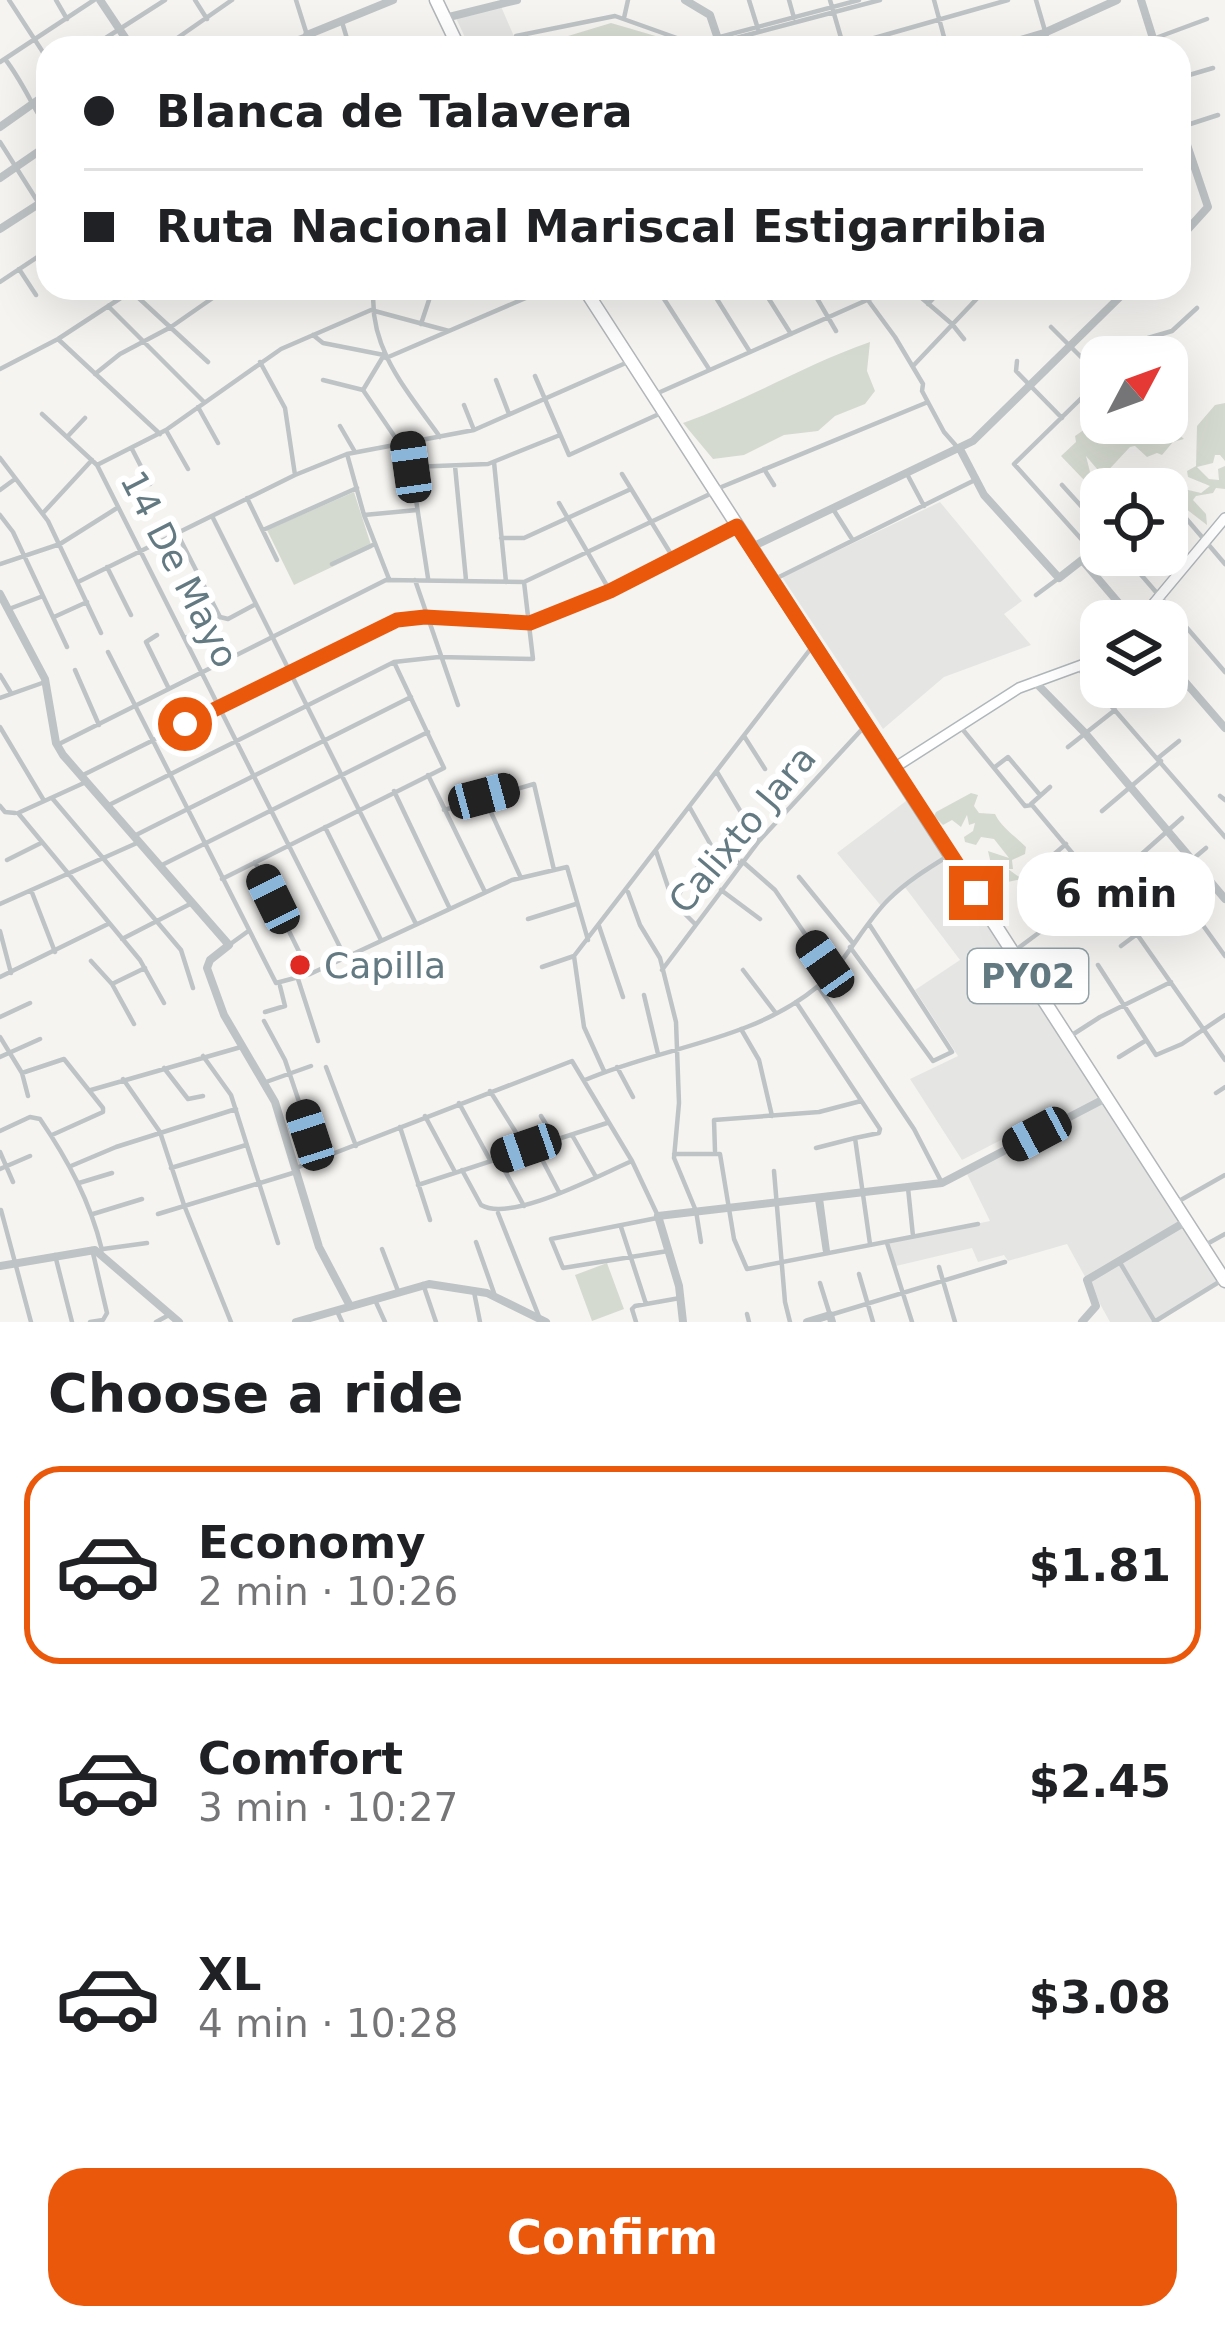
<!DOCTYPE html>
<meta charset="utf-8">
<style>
:root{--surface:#fff;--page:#f2f2f2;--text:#202124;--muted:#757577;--line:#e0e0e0;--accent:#ea580c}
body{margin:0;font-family:"DejaVu Sans",sans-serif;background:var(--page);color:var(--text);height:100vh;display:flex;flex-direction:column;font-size:45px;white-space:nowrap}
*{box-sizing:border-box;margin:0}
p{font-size:39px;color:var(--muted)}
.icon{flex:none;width:66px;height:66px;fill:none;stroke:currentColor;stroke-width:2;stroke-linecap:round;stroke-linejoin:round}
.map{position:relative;height:1322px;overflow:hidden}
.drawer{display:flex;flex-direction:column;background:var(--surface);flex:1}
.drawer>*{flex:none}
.top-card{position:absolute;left:36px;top:36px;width:1155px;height:264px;border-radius:36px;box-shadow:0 12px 48px #0002;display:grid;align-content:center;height:264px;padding:0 48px;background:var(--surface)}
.needle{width:78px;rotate:49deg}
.controls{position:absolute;left:1080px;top:336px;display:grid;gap:24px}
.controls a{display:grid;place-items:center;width:108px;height:108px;border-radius:24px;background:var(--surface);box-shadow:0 12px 48px #0002;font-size:60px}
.end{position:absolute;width:54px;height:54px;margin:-27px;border:15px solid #ea580c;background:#fff;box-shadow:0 0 0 6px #fff}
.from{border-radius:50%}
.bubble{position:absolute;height:84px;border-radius:36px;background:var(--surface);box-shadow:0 12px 48px #0002;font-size:39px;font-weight:700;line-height:84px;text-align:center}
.car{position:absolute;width:36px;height:72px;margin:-36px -18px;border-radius:15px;box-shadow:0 0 9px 3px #0007;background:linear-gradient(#222 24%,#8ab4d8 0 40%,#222 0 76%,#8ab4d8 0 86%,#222 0)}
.top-card b{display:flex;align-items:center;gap:42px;height:114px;font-size:45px}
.top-card b+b{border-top:3px solid var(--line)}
.top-card i{width:30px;height:30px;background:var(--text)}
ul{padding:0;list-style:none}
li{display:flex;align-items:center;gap:36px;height:198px;margin:0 24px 18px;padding:0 24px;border:6px solid transparent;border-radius:36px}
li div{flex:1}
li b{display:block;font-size:45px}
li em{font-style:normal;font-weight:700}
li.selected{border-color:var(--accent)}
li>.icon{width:108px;height:108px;stroke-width:1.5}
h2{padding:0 48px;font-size:54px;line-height:144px}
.cta{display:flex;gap:24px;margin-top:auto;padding:24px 48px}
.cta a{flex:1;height:138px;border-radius:36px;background:var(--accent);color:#fff;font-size:48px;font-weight:700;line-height:138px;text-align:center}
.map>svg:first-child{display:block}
</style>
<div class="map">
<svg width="1225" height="1322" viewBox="0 0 1225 1322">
<rect width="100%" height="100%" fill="#f5f4f1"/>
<!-- built -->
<path fill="#e5e6e4" d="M 500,4 L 519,48 L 470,48 L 455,16 Z
M 940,502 L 1022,601 L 1004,614 L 1031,645 L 944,677 L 883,729 L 782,577 Z
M 910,798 L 1222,1278 L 1159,1322 L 1110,1322 L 1067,1244 L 1008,1261 L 1004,1255 L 978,1262 L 972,1248 L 896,1266 L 889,1242 L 990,1221 L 967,1174 L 1010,1150 L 1003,1139 L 962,1160 L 910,1079 L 958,1056 L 915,990 L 960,960 L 904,886 L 882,907 L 837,853 Z"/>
<!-- green -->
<path fill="#d5dad0" d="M 611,23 L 683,44 L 677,48 L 565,48 L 563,39 L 568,36 Z
M 870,342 L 867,371 L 875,391 L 865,404 L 835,416 L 818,431 L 784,435 L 744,455 L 713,459 L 683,423 C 748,400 806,364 870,342 Z
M 1225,403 L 1225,461 L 1220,455 L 1215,455 L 1213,463 L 1197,467 L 1209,479 L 1219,480 L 1218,469 L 1225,466 L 1225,489 L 1216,488 L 1213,493 L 1196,496 L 1193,500 L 1206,514 L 1207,525 L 1181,505 L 1184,489 L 1201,493 L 1210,486 L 1188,477 L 1187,471 L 1196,466 L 1197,426 L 1215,405 Z
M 1174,413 L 1182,418 L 1156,425 L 1155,431 L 1162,440 L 1175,431 L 1184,439 L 1173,442 L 1162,455 L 1157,453 L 1147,457 L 1135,446 L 1130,447 L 1103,476 L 1086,456 L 1090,472 L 1084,480 L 1061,456 L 1076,442 L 1075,436 L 1101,418 L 1101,423 L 1167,423 L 1167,415 Z
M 354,492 L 372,548 L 294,585 L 267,530 Z
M 971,793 L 978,795 L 974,806 L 979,813 L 995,814 C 1002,828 1014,835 1026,847 L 1025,854 L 1012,860 L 1013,869 L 1008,869 L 1022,879 L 1003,883 L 994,877 L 988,851 L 1009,858 L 994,839 L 981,837 L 976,845 L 965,842 L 964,837 L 973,831 L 975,823 L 969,825 L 967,815 L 961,827 L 952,820 L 943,825 L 934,816 L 936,812 Z
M 607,1263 L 624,1309 L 592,1321 L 575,1275 Z"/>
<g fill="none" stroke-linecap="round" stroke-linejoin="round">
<defs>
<path id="secondary" d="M 1139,621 L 1225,518
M 894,768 L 1019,688 L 1101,658"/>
<path id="trunk" d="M 436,0 L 459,48
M 584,288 L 1225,1281"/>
</defs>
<!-- secondary casing -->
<use href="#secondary" stroke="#b0b7ba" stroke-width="12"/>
<!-- trunk casing -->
<use href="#trunk" stroke="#b1b6b8" stroke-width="15"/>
<!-- minor -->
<path stroke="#bec3c5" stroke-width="4.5" d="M 9,0 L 48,60
M 56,0 L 67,19
M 195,0 L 207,19
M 749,0 L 758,29
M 789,0 L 794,18
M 830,0 L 844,48
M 934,0 L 947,48
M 1036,0 L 1050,48
M 624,18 L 628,0
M 342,22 L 348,42
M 516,36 L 615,16 L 702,47 L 880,0
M 1153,39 L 1207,19
M 277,46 L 307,35 L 296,0
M 90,48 L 165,0
M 163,48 L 232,0
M 691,48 L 701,42 L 859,0
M 839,48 L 1008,0
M 5,59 C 23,82 32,106 48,130
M 0,62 L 94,0
M 1179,78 L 1213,68
M 1181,127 L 1218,115
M 0,142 L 48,218
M 19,269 L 36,295
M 0,282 L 48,250
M 374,288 C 367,347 408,392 440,437
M 441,288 L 449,288
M 657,288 L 709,369
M 710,288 L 750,352
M 762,288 L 791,334
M 811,288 L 836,331
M 859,288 L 895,337 L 923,384 L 922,391 L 944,432 L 959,449
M 910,288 L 952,324 L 964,339
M 131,291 L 208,362
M 597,298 L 620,288
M 928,304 L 943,288
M 108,306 L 204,402
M 421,324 L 433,288
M 1051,327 L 1101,377
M 313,335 L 323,343 L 384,355
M 59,340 L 160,434
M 1126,357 L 1148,338 L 1172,331 L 1197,308
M 386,358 L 549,288
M 1017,361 L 1016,371 L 1062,418
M 260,362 L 285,408 L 295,475
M 913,366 L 987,288
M 0,369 L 58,339 L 136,288
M 95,374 L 120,354 L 171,327 L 227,288
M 535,376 L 569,455 L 659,414
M 323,380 L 363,390
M 496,380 L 509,414
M 363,390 L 399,443
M 363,390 L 384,355
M 658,393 L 894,288
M 464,405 L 474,430
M 198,407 L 218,443
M 42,414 L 97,465 L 345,957
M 340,426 L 355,452
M 167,432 L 188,469
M 67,437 L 85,418
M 407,441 L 428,578
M 132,449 L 150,484
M 347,454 L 364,515 L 389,579
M 0,458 L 48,521 L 101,633
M 494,462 L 506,582
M 97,465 L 166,430 L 281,349 L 371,310 L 449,331
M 455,466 L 466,580
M 411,467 L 488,464 L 560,435
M 764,469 L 774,485
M 622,474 L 674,559
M 907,474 L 924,506
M 1062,485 L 1101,528
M 719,488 L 928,402
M 1153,489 L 1161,489
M 0,490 L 15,479
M 1167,496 L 1225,564
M 247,498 L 277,560
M 559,503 L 610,591
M 833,509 L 852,539
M 43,513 L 92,460
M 0,515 L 13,532 L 67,647
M 364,515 L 417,510
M 212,516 L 416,924
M 263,530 L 357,488
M 177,533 L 220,617
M 501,538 L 524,538 L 631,489
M 1092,551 L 1014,464 L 1101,379
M 1124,555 L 1225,672
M 1082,560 L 1101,543
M 0,564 L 60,544 L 117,508
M 332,564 L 375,544
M 107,567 L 131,615
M 777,578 L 975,480
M 415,580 L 458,705
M 80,581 L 295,475 L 347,454 L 474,430 L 628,362
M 1036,595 L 1059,578
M 9,609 L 43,596
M 54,617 L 87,602
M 157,635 L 146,642 L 169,689
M 186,638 L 220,617 L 228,619 L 256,604
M 108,652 L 276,983 L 310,974 L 512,880 L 567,867 L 588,940
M 1079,669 L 1225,837
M 75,670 L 99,725
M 0,675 L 11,693
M 0,698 L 45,682
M 959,725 L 1025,806 L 1032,805 L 1120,910 L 1225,1060
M 0,727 L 43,799
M 744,736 L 765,769
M 57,745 L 386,580 L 524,582 L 710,494
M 1068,747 L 1115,710
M 1158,758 L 1179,741
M 995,767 L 1008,757 L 1040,795
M 717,772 L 757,839
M 428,775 L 485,892
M 81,776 L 396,620 L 425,617 L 530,623 L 610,591 L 737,526
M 86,782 L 18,813 L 140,960 L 164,1003
M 394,791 L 450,909
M 1220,796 L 1225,800
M 484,797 L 521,878
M 52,798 L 181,950 L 193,988
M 1031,804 L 1050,787
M 0,806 L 5,812 L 15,813
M 107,806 L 394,662 L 439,657 L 533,659 L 524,582
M 690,808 L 712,847 L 740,864
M 444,810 L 534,784 L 554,870
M 1102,811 L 1161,761
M 325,827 L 381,940
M 134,836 L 411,697
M 656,851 L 673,902 L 695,924
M 7,860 L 41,843
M 742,861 L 775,890 L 831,972
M 255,862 L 310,974
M 160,866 L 428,732
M 1174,875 L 1206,848
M 799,877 L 852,942
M 222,879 L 444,768 L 394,662
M 31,890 L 55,952
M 721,890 L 760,919
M 628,892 L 640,925 L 660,958 L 676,1022 L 679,1103 L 674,1158 L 696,1211 L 701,1242
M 674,901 L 712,847
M 1089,901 L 1104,889
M 0,904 L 137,843
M 1170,909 L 1135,860 L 1182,818
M 528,919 L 576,904
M 599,926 L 623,997
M 0,931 L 11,973
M 122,939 L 192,903
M 229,945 L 247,932
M 1121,946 L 1184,899 L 1225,956
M 850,947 L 933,1061 L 952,1052 L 869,924
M 1017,949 L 1060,917 L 1032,873 L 1066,844
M 574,956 L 812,647
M 574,956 L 584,1027 L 604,1071
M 91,961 L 112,984 L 145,968
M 1098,965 L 1156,1055 L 1182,1044 L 1225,1015
M 542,967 L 574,956
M 662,970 L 759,841 L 865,726
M 743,970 L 775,1012
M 0,977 L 108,924
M 298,979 L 318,1041
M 112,984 L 134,1024
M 818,986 L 914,1129 L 942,1183
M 644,995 L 658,1054
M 796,1002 L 880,1129 L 879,1133 L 855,1138 L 870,1244
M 265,1012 L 285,1006 L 280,986
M 0,1017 L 30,1003
M 264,1021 L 285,1060 L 319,1161
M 741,1029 L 759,1060 L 772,1116
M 1072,1035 L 1100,1017 L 1171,982
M 0,1037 L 22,1073 L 28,1096
M 203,1056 L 231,1095 L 278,1243
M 0,1057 L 40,1039
M 1119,1057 L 1145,1041
M 326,1067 L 356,1146
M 617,1067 L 633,1097
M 164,1068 L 188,1099 L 203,1096
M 22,1073 L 64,1059 L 103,1108 L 103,1112 L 52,1135
M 123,1079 L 160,1132 L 184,1205 L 231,1322
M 585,1080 C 661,1047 752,1041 817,987 C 846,963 862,926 888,900 C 906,882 927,869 948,856
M 266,1082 L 311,1066
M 91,1090 L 241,1047
M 490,1091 L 525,1147
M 1216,1093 L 1225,1087
M 459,1103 L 490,1160
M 425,1116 L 455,1172
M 541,1116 L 555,1139
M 400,1127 L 430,1220
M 0,1131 L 30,1117 L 40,1119 C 68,1160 90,1201 102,1250
M 572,1135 L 596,1177
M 535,1146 L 559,1192
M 816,1148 L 855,1138
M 715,1151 L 714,1120 L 819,1112 L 861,1101
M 0,1152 L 13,1182
M 674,1154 L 720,1154 L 734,1239 L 747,1269 L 978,1224
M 498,1158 L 524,1206
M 71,1166 L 116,1147 L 236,1109
M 171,1168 L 246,1145
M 296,1168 L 572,1061 L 632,1161 L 658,1216
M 0,1169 L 30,1156
M 462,1170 L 481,1205 C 511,1223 599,1175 632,1161
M 774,1171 L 785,1302 L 790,1322
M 79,1183 L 112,1173
M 418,1185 L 607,1123
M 908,1188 L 913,1236
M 817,1198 L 825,1251
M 821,1200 L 828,1253
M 1179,1201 L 1225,1175
M 1,1210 L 31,1322
M 498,1213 L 540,1319
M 93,1214 L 142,1199
M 158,1214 L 296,1172
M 657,1218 L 551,1239 L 563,1268 L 668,1251
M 621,1227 L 646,1304
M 476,1242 L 494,1293
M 887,1243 L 912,1322
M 1207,1244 L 1225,1234
M 103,1249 L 147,1243
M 382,1249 L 398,1291
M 55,1255 L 72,1322
M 1119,1261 L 1155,1322
M 939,1267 L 955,1322
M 859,1274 L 873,1322
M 820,1283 L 830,1315 L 1005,1262
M 423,1284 L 436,1322
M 474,1292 L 480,1322
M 375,1300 L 385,1322
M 337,1311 L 342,1322
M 747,1314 L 749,1322
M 90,1322 L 103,1320 L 107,1313 L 92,1249
M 156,1322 L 169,1315
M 636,1322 L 632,1309 L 635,1306 L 680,1298
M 1154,1322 L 1219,1282"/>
<!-- tertiary -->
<path stroke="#bec3c5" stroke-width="8" d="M 100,0 L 132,48
M 685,0 L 710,15 L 721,48
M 1141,0 L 1156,48
M 445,18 L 517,0
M 310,48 L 307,35 L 393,0
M 994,48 L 1044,33 L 1117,0
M 1179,121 L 1208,207 L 1179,239
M 0,127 L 48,93
M 0,178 L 48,145
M 0,229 L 48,198
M 960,449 L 984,495 L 1059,578 L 1082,560 L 1134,621
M 756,545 L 973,441 L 1129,288
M 0,594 L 45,679 L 56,743 L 63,755 L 229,945 L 210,960 L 207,968 L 224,1015 L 275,1102 L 319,1247 L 350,1306
M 1167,661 L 1225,728
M 1034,681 L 1085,733 L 1225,899
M 0,1266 L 95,1250 L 179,1322
M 296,1322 L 429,1284 L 487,1293 L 546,1322
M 683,1322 L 679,1286 L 658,1216 L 942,1183 L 1106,1098
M 807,1322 L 830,1315 L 832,1322
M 1082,1322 L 1096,1306 L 1087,1280 L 1185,1222"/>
<!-- secondary -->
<use href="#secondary" stroke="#fff" stroke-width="9"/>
<!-- trunk -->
<use href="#trunk" stroke="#fff" stroke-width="12"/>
</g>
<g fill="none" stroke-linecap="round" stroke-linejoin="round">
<!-- route -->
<path stroke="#ea580c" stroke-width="15" d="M 185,724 L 397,620 L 425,617 L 530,623 L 610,591 L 737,526 L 976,893"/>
</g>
<!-- markers -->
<circle fill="#e12924" stroke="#fff" stroke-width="4.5" cx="300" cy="965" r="12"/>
<g text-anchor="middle" stroke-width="12" stroke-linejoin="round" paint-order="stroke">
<!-- shield labels -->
<rect fill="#fff" stroke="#92a2a8" stroke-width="3" x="968" y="949" width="120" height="54" rx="9"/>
<g font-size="33" font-weight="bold" fill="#647a82">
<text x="1028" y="988">PY02</text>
</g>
<!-- street labels -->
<g font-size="36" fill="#647a82" stroke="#fff">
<text transform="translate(180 569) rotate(63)" y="13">14 De Mayo</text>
<text transform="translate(742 829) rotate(-50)" y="13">Calixto Jara</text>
</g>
<!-- poi labels -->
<g font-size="36" fill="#647a82" stroke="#fff" text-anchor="start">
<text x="324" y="978">Capilla</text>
</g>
</g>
</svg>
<div class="controls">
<a><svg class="needle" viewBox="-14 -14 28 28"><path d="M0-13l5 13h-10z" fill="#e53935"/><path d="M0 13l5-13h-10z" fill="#757577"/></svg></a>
<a><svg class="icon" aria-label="locate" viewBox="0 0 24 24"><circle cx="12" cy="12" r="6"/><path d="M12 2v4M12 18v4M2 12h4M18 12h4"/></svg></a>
<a><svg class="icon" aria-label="layers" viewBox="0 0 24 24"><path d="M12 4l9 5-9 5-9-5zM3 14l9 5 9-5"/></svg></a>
</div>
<i class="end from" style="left:185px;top:724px"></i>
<i class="end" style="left:976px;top:893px"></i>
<div class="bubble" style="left:1017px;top:852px;width:198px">6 min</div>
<i class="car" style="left:411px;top:467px;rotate:352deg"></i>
<i class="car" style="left:484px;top:796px;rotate:75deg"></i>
<i class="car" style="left:273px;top:899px;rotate:334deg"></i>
<i class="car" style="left:825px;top:964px;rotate:325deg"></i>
<i class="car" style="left:1037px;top:1134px;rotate:242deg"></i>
<i class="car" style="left:310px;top:1135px;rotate:342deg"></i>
<i class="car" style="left:526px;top:1148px;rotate:251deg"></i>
<div class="top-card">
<b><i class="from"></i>Blanca de Talavera</b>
<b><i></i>Ruta Nacional Mariscal Estigarribia</b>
</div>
</div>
<section class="drawer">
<h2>Choose a ride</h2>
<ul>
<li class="selected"><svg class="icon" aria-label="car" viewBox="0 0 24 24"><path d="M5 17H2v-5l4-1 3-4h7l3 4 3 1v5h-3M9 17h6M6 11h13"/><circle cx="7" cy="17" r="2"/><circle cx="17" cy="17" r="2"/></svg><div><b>Economy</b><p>2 min · 10:26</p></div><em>$1.81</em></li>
<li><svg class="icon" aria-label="car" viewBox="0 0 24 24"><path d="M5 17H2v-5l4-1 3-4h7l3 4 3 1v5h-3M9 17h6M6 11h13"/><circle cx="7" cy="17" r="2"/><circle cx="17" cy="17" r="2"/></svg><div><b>Comfort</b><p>3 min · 10:27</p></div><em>$2.45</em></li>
<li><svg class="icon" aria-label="car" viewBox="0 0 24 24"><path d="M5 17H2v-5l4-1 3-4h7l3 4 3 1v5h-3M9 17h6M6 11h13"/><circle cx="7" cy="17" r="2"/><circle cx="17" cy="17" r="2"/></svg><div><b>XL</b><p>4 min · 10:28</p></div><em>$3.08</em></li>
</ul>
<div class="cta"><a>Confirm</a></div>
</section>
